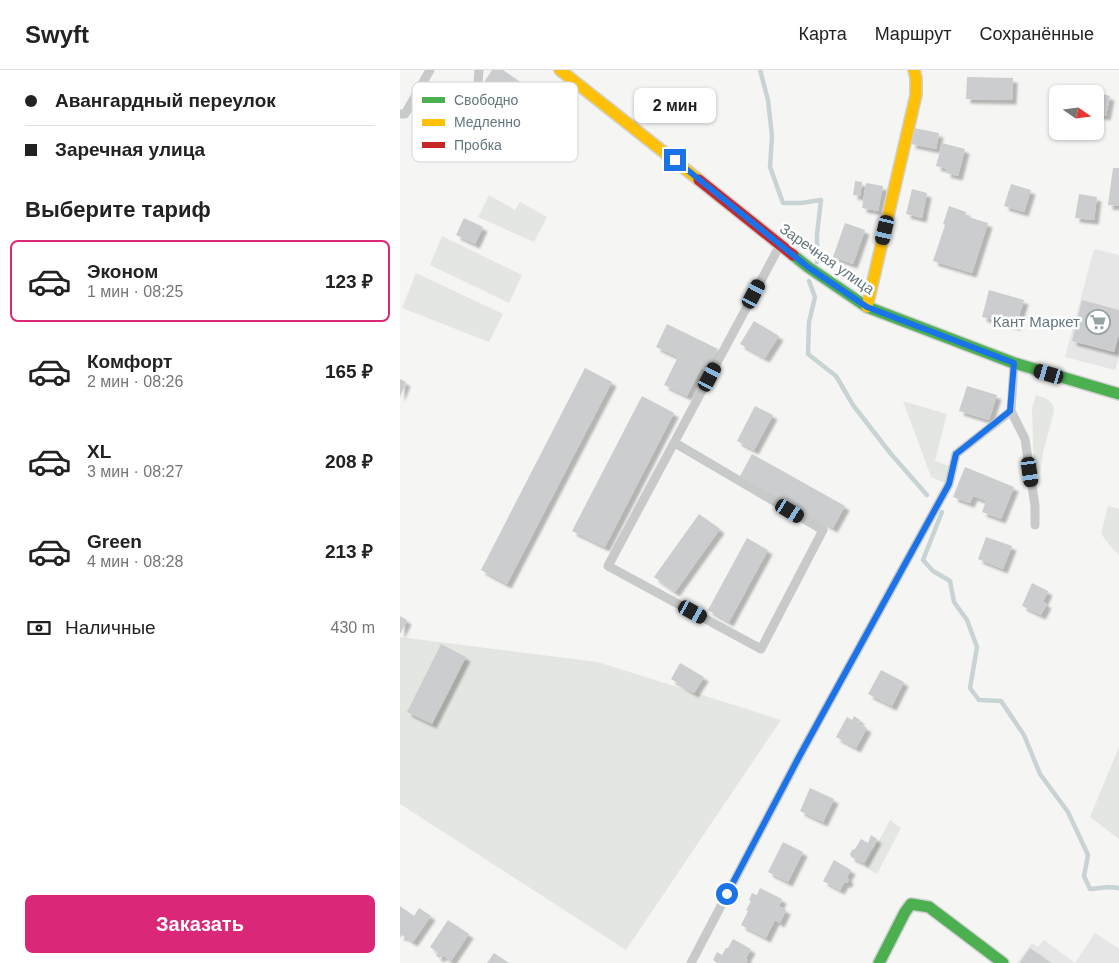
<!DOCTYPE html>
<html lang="ru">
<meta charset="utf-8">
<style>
:root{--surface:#fff;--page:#f6f6f6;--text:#222;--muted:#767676;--line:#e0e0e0;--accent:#db2777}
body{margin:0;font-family:Helvetica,sans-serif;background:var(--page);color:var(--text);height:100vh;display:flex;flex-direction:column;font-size:19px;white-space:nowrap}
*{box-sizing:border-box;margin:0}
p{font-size:16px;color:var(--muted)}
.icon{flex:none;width:28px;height:28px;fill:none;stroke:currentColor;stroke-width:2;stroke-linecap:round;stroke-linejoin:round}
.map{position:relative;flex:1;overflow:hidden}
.sheet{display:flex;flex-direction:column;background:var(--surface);width:400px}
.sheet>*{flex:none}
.banner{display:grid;align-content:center;height:110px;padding:0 25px;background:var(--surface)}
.needle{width:32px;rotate:104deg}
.tools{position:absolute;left:649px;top:15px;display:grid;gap:10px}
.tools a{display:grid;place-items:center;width:55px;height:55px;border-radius:8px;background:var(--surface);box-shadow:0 1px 4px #0004;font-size:25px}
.end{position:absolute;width:22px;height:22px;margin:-11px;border:6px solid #1a73e8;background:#fff;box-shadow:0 0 0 2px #fff}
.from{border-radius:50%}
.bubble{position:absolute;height:35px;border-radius:8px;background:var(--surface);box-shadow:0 1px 4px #0004;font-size:16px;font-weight:600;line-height:35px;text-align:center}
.car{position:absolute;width:15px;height:30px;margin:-15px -8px;border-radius:6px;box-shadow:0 0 4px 1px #0007;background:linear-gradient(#222 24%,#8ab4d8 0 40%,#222 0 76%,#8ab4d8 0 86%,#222 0)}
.banner b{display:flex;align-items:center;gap:18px;height:48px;font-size:19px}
.banner b+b{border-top:1px solid var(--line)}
.banner i{width:12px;height:12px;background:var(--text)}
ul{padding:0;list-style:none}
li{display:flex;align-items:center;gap:15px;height:82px;margin:0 10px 8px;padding:0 15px;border:2px solid transparent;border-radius:8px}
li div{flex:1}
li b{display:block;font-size:19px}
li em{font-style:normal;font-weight:600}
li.active{border-color:var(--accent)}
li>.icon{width:45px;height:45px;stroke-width:1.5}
h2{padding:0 25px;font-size:22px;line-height:60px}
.pay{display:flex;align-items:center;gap:12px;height:55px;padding:0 25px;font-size:19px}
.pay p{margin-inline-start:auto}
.primary-button{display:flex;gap:10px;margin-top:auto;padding:10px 25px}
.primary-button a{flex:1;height:58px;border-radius:8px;background:var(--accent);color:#fff;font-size:20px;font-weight:600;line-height:58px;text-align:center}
header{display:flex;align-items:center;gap:30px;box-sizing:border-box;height:70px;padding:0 25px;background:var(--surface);border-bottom:1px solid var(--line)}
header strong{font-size:24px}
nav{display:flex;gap:28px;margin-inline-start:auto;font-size:18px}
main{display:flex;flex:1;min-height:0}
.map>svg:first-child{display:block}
</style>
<header>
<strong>Swyft</strong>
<nav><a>Карта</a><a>Маршрут</a><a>Сохранённые</a></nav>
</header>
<main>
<section class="sheet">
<div class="banner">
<b><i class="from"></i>Авангардный переулок</b>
<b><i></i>Заречная улица</b>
</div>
<h2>Выберите тариф</h2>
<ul>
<li class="active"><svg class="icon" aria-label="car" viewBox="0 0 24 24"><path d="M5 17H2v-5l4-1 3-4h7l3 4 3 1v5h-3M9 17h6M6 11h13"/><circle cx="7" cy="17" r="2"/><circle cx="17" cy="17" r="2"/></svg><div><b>Эконом</b><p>1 мин · 08:25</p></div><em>123 ₽</em></li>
<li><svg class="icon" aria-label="car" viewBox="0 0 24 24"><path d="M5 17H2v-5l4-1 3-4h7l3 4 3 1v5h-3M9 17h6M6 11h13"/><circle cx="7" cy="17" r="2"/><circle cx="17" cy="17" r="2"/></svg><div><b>Комфорт</b><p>2 мин · 08:26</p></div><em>165 ₽</em></li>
<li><svg class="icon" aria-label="car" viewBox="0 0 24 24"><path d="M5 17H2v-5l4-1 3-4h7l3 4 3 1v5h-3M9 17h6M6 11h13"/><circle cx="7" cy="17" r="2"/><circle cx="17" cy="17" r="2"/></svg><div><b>XL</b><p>3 мин · 08:27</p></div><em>208 ₽</em></li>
<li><svg class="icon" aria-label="car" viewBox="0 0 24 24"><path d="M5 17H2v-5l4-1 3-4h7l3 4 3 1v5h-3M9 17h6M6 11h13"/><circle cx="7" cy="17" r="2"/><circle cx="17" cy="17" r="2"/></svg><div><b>Green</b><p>4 мин · 08:28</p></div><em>213 ₽</em></li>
</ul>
<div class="pay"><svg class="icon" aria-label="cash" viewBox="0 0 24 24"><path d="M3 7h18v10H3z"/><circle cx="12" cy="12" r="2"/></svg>Наличные<p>430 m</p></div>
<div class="primary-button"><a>Заказать</a></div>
</section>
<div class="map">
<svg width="719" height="893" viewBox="0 0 719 893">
<defs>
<filter id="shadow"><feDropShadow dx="4.5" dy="4.5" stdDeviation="1" flood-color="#0004"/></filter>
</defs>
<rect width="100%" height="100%" fill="#f5f5f4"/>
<!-- built -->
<path fill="#e5e6e5" d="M 694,179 L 719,185 L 719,287 L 715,300 L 665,287 Z
M 695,863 L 719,879 L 719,893 L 617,893 L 632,873 L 638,877 L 644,870 L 675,893 Z"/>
<!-- green -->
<path fill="#e4e7e1" d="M 89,125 L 115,140 L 120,132 L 147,147 L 134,172 L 78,147 Z
M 42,166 L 122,205 L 109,233 L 30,195 Z
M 16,203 L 103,244 L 89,272 L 2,238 Z
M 636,325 C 645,328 653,329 654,341 L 643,383 L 640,403 L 634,403 L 632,338 Z
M 503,331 L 547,344 L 535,391 L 549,396 L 545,413 L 531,407 Z
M 708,436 L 719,439 L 719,485 L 712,478 L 701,464 Z
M 0,567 L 198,592 L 381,650 L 226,880 L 0,734 Z
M 719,677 L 719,769 L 690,747 Z
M 490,750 L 501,758 L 477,804 L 465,797 Z"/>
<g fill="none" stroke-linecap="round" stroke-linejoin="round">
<!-- stream -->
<path stroke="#c8d3d4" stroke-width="4.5" d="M 360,0 L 368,30 L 372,66 L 370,97 L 383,133 L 401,133 L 421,130 L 417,164 L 417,192
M 409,211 L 415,227 L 409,252 L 408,284 L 436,306 L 453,335 L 491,384 L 527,425
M 542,442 L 523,490 L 533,501 L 550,511 L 554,532 L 567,550 L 577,577 L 570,618 L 579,630 L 601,631 L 624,665 L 640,704 L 668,742 L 688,785 L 684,806 L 690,819 L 709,817 L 719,818"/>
</g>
<!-- building -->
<path fill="#cbcdce" filter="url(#shadow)" d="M 92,0 L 103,0 L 149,32 L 133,55 L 80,18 Z
M 567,7 L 613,8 L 612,30 L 566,29 Z
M 695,22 L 710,26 L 706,46 L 695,44 Z
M 514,58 L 539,63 L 536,79 L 511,74 Z
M 542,73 L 565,79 L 558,106 L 546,103 L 547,99 L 536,96 Z
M 713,98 L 719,98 L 719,136 L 708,135 Z
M 455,111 L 462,112 L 460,126 L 453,125 Z
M 466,113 L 483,116 L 478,141 L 462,138 Z
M 611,114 L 631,120 L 624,142 L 604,136 Z
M 512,119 L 527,123 L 522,148 L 506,144 Z
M 679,124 L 697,127 L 694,150 L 675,148 Z
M 549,136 L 566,142 L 565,146 L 588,153 L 572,203 L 533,191 L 545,155 L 543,154 Z
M 64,148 L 83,157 L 75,174 L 56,165 Z
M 445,153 L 465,160 L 453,194 L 433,187 Z
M 589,220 L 624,230 L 616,256 L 582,247 Z
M 682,230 L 719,240 L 719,264 L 714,282 L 672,271 Z
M 354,251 L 379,266 L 365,288 L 340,274 Z
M 267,254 L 318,279 L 307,301 L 301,298 L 287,326 L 264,315 L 278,287 L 256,277 Z
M 185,298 L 212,312 L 107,514 L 81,500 Z
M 0,309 L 6,312 L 0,327 Z
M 567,316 L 597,325 L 589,350 L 559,341 Z
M 242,326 L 274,343 L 205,477 L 172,461 Z
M 355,336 L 373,345 L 354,380 L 337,371 Z
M 352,384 L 445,436 L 433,458 L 340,406 Z
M 565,397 L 614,417 L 601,449 L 582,442 L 586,431 L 573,426 L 570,433 L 553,427 Z
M 299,444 L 320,459 L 275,522 L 254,507 Z
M 586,467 L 612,476 L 603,499 L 578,489 Z
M 347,468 L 368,480 L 329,552 L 308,540 Z
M 632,513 L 648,521 L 643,532 L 647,534 L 641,545 L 622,536 Z
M 0,546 L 7,550 L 0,564 Z
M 41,574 L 66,587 L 32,654 L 7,642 Z
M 280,593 L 304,607 L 294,623 L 271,609 Z
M 481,600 L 504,612 L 492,636 L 468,624 Z
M 454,646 L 460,650 L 458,653 L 467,658 L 456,678 L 436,667 L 447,647 L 452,650 Z
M 410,718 L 434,729 L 423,752 L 400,741 Z
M 471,765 L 477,769 L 464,793 L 451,787 L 450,784 L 452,780 L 455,779 L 461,769 L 468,773 Z
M 383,772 L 403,782 L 388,812 L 368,802 Z
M 434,790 L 451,800 L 447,807 L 449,810 L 447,813 L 444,813 L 440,820 L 423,811 Z
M 360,818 L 382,829 L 379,836 L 386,840 L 380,853 L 375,850 L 366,868 L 341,855 L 348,841 L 346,840 L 351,831 L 349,830 L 352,823 L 357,825 Z
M 0,836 L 14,846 L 19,838 L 31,846 L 13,872 L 2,865 L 0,868 Z
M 48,850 L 69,864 L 51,891 L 42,885 L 40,888 L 36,886 L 38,883 L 30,877 Z
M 333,869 L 351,879 L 346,888 L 348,890 L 346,893 L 317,893 L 313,890 L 317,882 L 322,885 L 326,878 L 328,878 Z
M 630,878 L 643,887 L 651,893 L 621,893 L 620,892 Z
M 94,883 L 109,893 L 87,893 Z"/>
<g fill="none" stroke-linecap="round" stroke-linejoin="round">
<defs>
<path id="fast" d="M 393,185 L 408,197 L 467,237 L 614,293 L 719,324
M 479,893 L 505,842 L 511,834 L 529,837 L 603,893"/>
<path id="slow" d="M 160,0 L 299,110
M 467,237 L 516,25 L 516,8 L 514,0"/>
<path id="jam" d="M 299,110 L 393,185"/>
</defs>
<!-- fast casing -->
<use href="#fast" stroke="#d0d1d1" stroke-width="14"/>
<!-- slow casing -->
<use href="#slow" stroke="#d0d1d1" stroke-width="14"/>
<!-- jam casing -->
<use href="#jam" stroke="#d0d1d1" stroke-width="14"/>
<!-- lane -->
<path stroke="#c8caca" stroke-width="9" d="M 79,0 L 78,13 L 86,34 L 126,63
M 0,44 L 5,44 L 30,0
M 611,341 L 625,369 L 635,436 L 635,455
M 275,373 L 423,460 L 361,579 L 208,496 L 379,177
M 291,893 L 399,687 L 549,414 L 556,384 L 611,341 L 614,294"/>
<!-- fast -->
<use href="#fast" stroke="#4caf50" stroke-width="11"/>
<!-- slow -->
<use href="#slow" stroke="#ffc107" stroke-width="11"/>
<!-- jam -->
<use href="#jam" stroke="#c62828" stroke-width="11"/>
</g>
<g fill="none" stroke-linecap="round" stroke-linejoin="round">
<!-- route -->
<path stroke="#1a73e8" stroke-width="6" d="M 275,90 L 408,197 L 467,237 L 614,293 L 610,341 L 556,384 L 549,414 L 399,687 L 327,824"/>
</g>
<!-- icons -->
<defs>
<symbol id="supermarket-ring" viewBox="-11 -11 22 22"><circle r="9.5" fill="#fff" stroke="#96a3a6" stroke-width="1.5"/><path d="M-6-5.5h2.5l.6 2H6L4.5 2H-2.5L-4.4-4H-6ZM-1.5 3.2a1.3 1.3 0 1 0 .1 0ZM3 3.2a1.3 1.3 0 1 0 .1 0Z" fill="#96a3a6"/></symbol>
</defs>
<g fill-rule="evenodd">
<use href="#supermarket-ring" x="684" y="238" width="28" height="28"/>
</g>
<g text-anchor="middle" stroke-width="5" stroke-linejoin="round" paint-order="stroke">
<!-- street labels -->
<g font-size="15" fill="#63777c" stroke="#fff">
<text transform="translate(427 189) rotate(35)" y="5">Заречная улица</text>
</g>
<!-- poi labels -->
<g font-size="15" fill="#63777c" stroke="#fff" text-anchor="end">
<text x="680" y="257">Кант Маркет</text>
</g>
</g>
<!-- legend -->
<rect x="12" y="12" width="166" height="80" rx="8" fill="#fff" stroke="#d0d6d8" stroke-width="1"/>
<rect x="22" y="27" width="23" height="6" fill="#4caf50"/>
<rect x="22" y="49" width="23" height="7" fill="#ffc107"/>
<rect x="22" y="72" width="23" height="6" fill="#c62828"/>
<g font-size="14" fill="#63777c">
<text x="54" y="35">Свободно</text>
<text x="54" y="57">Медленно</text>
<text x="54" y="80">Пробка</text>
</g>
</svg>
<div class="tools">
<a><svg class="needle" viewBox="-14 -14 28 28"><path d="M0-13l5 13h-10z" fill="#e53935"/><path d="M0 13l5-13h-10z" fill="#767676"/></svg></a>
</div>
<i class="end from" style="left:327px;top:824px"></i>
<i class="end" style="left:275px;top:90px"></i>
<div class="bubble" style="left:234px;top:18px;width:82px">2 мин</div>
<i class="car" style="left:485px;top:160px;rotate:193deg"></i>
<i class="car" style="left:354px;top:224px;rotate:28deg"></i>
<i class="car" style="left:649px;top:304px;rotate:286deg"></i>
<i class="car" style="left:310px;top:307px;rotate:28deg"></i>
<i class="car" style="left:630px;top:402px;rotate:172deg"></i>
<i class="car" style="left:390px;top:441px;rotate:121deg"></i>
<i class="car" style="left:293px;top:542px;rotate:119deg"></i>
</div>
</main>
